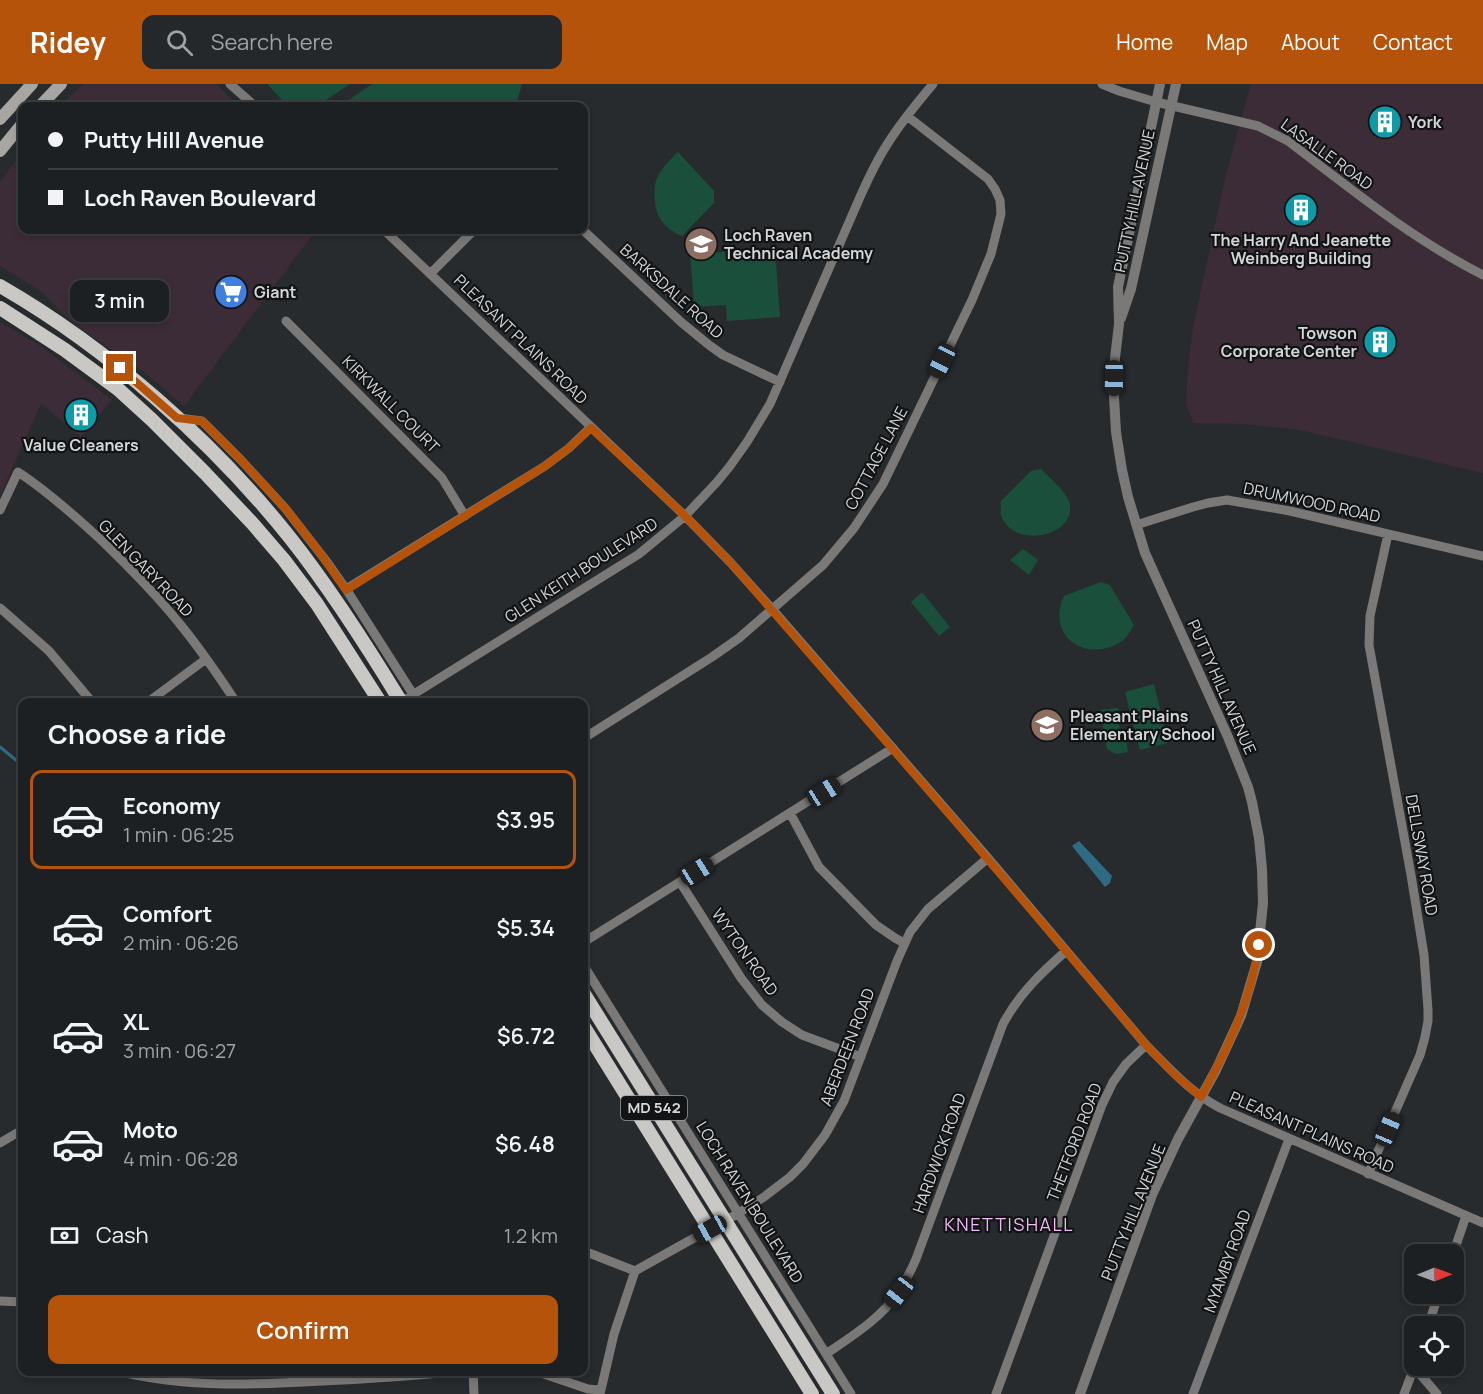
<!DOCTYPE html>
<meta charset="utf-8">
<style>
:root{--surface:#1d2022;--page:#25282a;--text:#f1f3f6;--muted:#a0a3a5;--line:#3b3e40;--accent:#b45309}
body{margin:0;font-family:Manrope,sans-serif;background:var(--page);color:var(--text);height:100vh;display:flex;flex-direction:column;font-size:22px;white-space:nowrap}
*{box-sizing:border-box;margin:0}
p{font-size:20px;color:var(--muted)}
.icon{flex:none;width:33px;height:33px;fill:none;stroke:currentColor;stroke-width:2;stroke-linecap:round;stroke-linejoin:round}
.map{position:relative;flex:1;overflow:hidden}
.panel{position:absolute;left:18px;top:614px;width:570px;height:678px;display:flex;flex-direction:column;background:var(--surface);border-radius:12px;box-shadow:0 3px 9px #0003,0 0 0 2px var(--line)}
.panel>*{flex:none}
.guide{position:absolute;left:18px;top:18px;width:570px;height:132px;border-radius:12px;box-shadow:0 3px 9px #0003,0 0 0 2px var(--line);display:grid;align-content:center;height:132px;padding:0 30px;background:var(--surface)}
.needle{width:39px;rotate:89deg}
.tools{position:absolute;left:1404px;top:1160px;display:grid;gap:12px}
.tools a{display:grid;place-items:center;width:60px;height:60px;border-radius:12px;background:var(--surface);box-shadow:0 3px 9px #0003,0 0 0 2px var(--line);font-size:30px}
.end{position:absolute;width:27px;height:27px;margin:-14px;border:8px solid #b45309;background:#fff;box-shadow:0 0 0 3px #fff}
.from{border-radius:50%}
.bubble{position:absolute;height:42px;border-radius:12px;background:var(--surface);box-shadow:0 3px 9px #0003,0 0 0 2px var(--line);font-size:20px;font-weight:600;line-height:42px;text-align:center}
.car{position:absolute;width:18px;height:36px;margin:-18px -9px;border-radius:8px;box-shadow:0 0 4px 2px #0007;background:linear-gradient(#222 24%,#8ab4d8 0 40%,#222 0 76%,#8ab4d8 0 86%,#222 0)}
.guide b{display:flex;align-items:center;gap:21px;height:57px;font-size:22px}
.guide b+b{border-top:2px solid var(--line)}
.guide i{width:15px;height:15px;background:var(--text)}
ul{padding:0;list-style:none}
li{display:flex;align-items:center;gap:18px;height:99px;margin:0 12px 9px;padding:0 18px;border:3px solid transparent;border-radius:12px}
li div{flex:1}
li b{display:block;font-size:22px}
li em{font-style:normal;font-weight:600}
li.selected{border-color:var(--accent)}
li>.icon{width:54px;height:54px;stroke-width:1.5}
h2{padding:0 30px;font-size:27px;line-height:72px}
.pay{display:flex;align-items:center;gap:15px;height:66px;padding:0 30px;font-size:22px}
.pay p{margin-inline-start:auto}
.action{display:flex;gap:12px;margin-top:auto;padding:12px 30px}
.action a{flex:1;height:69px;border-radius:12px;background:var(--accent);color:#fff;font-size:24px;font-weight:600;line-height:69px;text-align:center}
header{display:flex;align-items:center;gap:36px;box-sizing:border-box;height:84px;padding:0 30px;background:var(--accent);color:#fff}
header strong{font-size:28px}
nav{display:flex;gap:33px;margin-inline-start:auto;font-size:21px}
.search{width:420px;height:54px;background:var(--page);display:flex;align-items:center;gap:15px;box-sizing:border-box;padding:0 21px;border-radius:12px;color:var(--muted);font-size:22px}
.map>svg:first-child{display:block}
</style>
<header>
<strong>Ridey</strong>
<div class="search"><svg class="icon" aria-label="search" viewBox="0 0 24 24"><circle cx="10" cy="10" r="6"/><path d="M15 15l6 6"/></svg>Search here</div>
<nav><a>Home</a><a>Map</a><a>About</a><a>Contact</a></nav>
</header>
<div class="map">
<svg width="1483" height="1310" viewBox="0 0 1483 1310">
<rect width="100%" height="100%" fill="#272b2e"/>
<!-- commercial -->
<path fill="#3c2c37" d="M 83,0 L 216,0 L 238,22 L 60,22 Z
M 1251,0 L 1483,0 L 1483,389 L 1300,346 L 1245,340 L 1194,339 L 1186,320 L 1188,284 L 1193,243 L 1226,90 Z
M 22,68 L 22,146 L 316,146 L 184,322 L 144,288 L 71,238 L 42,208 L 0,182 L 0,98 Z
M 0,238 L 39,261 L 112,316 L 81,353 L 41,320 L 0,411 Z"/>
<!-- green -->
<path fill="#194f3b" d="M 267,0 L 350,0 L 317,22 L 288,22 Z
M 372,0 L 522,0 L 518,14 L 513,22 L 340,22 Z
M 678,68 L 714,107 L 714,119 L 682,152 C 666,145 656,135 655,117 C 654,110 654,101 657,94 C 662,83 670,76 678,68 Z
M 775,164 L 780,233 L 727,237 L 726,221 L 694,223 L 690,170 Z
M 1041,385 C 1049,393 1066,408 1069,417 C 1080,452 1013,467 1001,431 C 1000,427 1001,421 1001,417 L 1031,387 Z
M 1023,465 L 1038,476 L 1029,491 L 1010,476 Z
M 1101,498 L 1110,501 L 1134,541 C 1130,548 1126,555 1119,559 C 1083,579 1046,550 1064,512 Z
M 922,508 L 950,543 L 939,552 L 911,518 Z
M 1154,600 L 1168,659 L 1140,666 L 1125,608 Z
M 1118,624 L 1122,635 C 1116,645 1121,644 1125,653 C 1127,657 1127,663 1128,668 L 1116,670 L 1107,665 L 1100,626 Z"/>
<!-- water -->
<path fill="#2f6b83" d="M 1079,757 L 1112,792 L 1110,799 L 1105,803 L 1072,762 Z"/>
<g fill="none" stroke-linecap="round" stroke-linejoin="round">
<!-- stream -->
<path stroke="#2f6b83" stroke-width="3" d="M 0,663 L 22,681"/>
<!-- minor -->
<path stroke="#7a7977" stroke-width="9" d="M 230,0 L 255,22
M 1102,0 L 1119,7 L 1156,18 L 1258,42 L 1288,57 C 1351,105 1412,155 1483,191
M 384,146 L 685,432 L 730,478 L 773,526 L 988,774 L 1146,961 C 1169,984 1191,1009 1220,1024 L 1483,1139
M 583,146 L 681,238 L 709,261 L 723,271 L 780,298
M 430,190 L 474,146
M 286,237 L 442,394 L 465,432
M 179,334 L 202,337 L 241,376 L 285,424 L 327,478 L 346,505 L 418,618
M 0,426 L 18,388 C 47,407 74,431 100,455 C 128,482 155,509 179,539 C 200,564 218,591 236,618
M 1136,441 L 1193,423 L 1208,419 L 1227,416 L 1290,427 L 1483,472
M 346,505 L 545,382 L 569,364 L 591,343
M 0,524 L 49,567 L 92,618
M 148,618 L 206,575
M 401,618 L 639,470 L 685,432 L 717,398 L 730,382 L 747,358 L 770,320 L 860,113 C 868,95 877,76 888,59 C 901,38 917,19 933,0
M 584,654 L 712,573 L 739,554 L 823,481 L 854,444 L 883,400 L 972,216 L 991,170 L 1001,130 L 1000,116 L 995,105 L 988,95 L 907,32
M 790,729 L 819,783 L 876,841 L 895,854 L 904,859
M 680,798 L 741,894 L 762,921 L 782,938 L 802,951 L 861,973
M 584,858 L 893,664
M 584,882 L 851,1310
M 0,1059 L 22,1046
M 1368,1090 L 1420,971 L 1425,953 L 1428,937 L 1428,926 L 1424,871 L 1411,791 L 1369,561 L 1370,532 L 1388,450
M 584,1167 L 635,1187
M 1453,1170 L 1466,1132
M 635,1187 L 737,1130 L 764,1113 L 790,1093 L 803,1080 L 825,1051 L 844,1017 L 897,877 L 910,848 L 928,825 L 988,774
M 0,1217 L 22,1218
M 1428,1242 L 1439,1209
M 826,1270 C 852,1252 880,1235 898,1209 C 905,1198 911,1187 916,1175 L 1003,940 C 1019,910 1041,889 1066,867
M 1414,1283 L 1437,1310
M 117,1287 C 183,1304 254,1301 322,1297 C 368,1295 413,1292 459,1287
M 473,1287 L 474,1310
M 535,1287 L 588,1305 L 600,1306
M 600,1310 L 614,1250 L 635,1187
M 996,1310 L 1102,1021 L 1113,998 L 1126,980 L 1146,961
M 1193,1310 L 1289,1055
M 1404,1310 L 1415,1281"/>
<!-- tertiary -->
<path stroke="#7a7977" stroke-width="10" d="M 1121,234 L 1131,205 L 1176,0
M 1080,1310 L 1152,1111 L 1178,1055 L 1216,986 L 1241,932 L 1257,878 L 1263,819 L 1262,785 L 1259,754 L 1252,718 L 1248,703 L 1228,653 L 1145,469 L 1128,413 L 1122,386 L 1116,348 L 1114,313 L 1115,274 L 1119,240 L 1118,203 L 1160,0"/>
<!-- secondary -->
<path stroke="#a7a6a2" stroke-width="12" d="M 40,22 L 61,0
M 0,35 L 32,0
M 0,67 L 22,40"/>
<!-- primary -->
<path stroke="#cac8c4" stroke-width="14" d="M 0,202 C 108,264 214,358 291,455 C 332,507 367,562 401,618
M 0,224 L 65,266 L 118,305 L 152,336 L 205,389 L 253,440 L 284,476 L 317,520 L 380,618
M 584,910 L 833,1310
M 584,943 L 812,1310"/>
</g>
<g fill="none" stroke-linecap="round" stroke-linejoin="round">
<!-- route -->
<path stroke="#b45309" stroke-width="8" d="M 120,284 L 177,334 L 202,337 L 241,376 L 285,424 L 317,465 L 346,506 L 545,382 L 569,364 L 591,344 L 685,432 L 730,478 L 956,738 L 1146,961 L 1174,990 L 1201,1013 C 1228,964 1251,916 1259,861"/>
</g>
<!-- icons -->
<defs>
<symbol id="building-disc" viewBox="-11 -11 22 22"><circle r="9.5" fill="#0f9aa8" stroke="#111314"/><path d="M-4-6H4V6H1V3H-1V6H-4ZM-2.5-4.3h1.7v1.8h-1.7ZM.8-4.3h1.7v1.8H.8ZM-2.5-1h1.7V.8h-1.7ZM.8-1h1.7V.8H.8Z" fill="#fff"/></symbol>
<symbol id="school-disc" viewBox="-11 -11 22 22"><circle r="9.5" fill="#8d6e63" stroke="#111314"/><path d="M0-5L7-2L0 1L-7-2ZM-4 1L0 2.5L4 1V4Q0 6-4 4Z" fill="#fff"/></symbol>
<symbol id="supermarket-disc" viewBox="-11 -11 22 22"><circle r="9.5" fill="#3f7fe0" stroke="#111314"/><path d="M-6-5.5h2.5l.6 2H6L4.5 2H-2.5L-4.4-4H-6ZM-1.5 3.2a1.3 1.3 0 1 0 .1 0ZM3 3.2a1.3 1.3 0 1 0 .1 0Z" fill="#fff"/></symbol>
</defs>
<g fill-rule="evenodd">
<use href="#building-disc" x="1366" y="19" width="38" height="38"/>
<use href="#building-disc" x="1282" y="107" width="38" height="38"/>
<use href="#school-disc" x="682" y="141" width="38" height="38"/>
<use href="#supermarket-disc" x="212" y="189" width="38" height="38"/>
<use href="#building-disc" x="1361" y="239" width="38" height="38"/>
<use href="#building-disc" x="62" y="312" width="38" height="38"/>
<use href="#school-disc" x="1028" y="622" width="38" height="38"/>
</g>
<g text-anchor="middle" stroke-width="4.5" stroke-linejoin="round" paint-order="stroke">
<!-- shield labels -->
<rect fill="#111314" stroke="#999b9c" stroke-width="1.5" x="621" y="1012" width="66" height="24" rx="4.5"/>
<g font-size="15" font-weight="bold" fill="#d3d5d7">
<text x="654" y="1029">MD 542</text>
</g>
<!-- poi labels -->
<g font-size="16" font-weight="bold" fill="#d3d5d7" stroke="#111314" text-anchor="start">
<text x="1408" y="44">York</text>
<text x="724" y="157">Loch Raven<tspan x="724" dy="18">Technical Academy</tspan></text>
<text x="1301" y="162" text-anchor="middle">The Harry And Jeanette<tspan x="1301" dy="18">Weinberg Building</tspan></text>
<text x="254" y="214">Giant</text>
<text x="1357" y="255" text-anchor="end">Towson<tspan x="1357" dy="18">Corporate Center</tspan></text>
<text x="81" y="367" text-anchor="middle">Value Cleaners</text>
<text x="1070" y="638">Pleasant Plains<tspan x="1070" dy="18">Elementary School</tspan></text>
</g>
<!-- street labels -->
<g font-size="16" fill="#d3d5d7" stroke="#111314">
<text transform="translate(1327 70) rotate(36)" y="6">LASALLE ROAD</text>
<text transform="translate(1134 117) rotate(-78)" y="6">PUTTY HILL AVENUE</text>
<text transform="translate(672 207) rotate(42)" y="6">BARKSDALE ROAD</text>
<text transform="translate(521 255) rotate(44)" y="6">PLEASANT PLAINS ROAD</text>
<text transform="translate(391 320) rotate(45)" y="6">KIRKWALL COURT</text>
<text transform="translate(876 374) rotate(-62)" y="6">COTTAGE LANE</text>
<text transform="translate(1312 418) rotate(12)" y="6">DRUMWOOD ROAD</text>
<text transform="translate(146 484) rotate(46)" y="6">GLEN GARY ROAD</text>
<text transform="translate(581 486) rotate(-33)" y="6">GLEN KEITH BOULEVARD</text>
<text transform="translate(1222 603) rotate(66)" y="6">PUTTY HILL AVENUE</text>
<text transform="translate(1422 771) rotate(80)" y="6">DELLSWAY ROAD</text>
<text transform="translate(745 868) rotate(55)" y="6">WYTON ROAD</text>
<text transform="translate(847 963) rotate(-69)" y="6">ABERDEEN ROAD</text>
<text transform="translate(1312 1048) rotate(24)" y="6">PLEASANT PLAINS ROAD</text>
<text transform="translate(1074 1058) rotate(-69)" y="6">THETFORD ROAD</text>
<text transform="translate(939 1069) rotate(-70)" y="6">HARDWICK ROAD</text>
<text transform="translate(750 1118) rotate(58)" y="6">LOCH RAVEN BOULEVARD</text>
<text transform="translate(1133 1128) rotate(-68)" y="6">PUTTY HILL AVENUE</text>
<text transform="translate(1227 1177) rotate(-70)" y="6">MYAMBY ROAD</text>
</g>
<!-- neighbourhood labels -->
<g font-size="18" letter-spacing="1.5" fill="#f1b9f4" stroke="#111314">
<text x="1009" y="1147">KNETTISHALL</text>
</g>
</g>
</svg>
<div class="tools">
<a><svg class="needle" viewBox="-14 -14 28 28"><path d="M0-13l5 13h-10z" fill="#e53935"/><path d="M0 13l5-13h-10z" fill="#a0a3a5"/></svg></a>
<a><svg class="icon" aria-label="locate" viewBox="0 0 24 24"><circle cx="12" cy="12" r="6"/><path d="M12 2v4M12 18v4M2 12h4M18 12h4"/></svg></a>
</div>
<i class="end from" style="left:1259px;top:861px"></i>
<i class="end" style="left:120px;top:284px"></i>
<div class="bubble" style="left:70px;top:196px;width:99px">3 min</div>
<i class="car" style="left:942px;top:277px;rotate:206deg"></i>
<i class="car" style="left:1114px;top:294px;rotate:181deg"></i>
<i class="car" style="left:824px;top:708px;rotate:58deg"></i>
<i class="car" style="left:697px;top:787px;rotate:58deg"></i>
<i class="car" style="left:1388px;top:1045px;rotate:23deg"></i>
<i class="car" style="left:710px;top:1145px;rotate:241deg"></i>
<i class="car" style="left:899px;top:1208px;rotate:218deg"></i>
<div class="guide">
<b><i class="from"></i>Putty Hill Avenue</b>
<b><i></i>Loch Raven Boulevard</b>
</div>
<section class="panel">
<h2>Choose a ride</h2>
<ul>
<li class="selected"><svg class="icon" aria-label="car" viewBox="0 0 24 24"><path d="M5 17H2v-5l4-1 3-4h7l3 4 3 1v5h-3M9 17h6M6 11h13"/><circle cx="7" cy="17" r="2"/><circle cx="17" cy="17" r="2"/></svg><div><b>Economy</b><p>1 min · 06:25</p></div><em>$3.95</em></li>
<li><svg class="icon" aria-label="car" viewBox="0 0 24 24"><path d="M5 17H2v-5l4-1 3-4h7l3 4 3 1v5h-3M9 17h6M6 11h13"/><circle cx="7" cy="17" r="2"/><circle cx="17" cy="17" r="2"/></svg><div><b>Comfort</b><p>2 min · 06:26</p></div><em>$5.34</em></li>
<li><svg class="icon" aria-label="car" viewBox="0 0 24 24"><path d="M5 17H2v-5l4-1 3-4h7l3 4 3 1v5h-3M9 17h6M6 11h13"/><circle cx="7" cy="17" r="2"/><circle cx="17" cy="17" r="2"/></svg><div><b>XL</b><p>3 min · 06:27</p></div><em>$6.72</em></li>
<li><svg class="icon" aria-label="car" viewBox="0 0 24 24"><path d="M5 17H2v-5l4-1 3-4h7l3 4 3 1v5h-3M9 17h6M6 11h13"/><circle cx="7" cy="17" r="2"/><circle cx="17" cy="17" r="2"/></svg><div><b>Moto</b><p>4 min · 06:28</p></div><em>$6.48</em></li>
</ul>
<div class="pay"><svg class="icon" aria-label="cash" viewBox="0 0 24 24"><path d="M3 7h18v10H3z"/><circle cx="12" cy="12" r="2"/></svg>Cash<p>1.2 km</p></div>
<div class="action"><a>Confirm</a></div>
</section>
</div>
